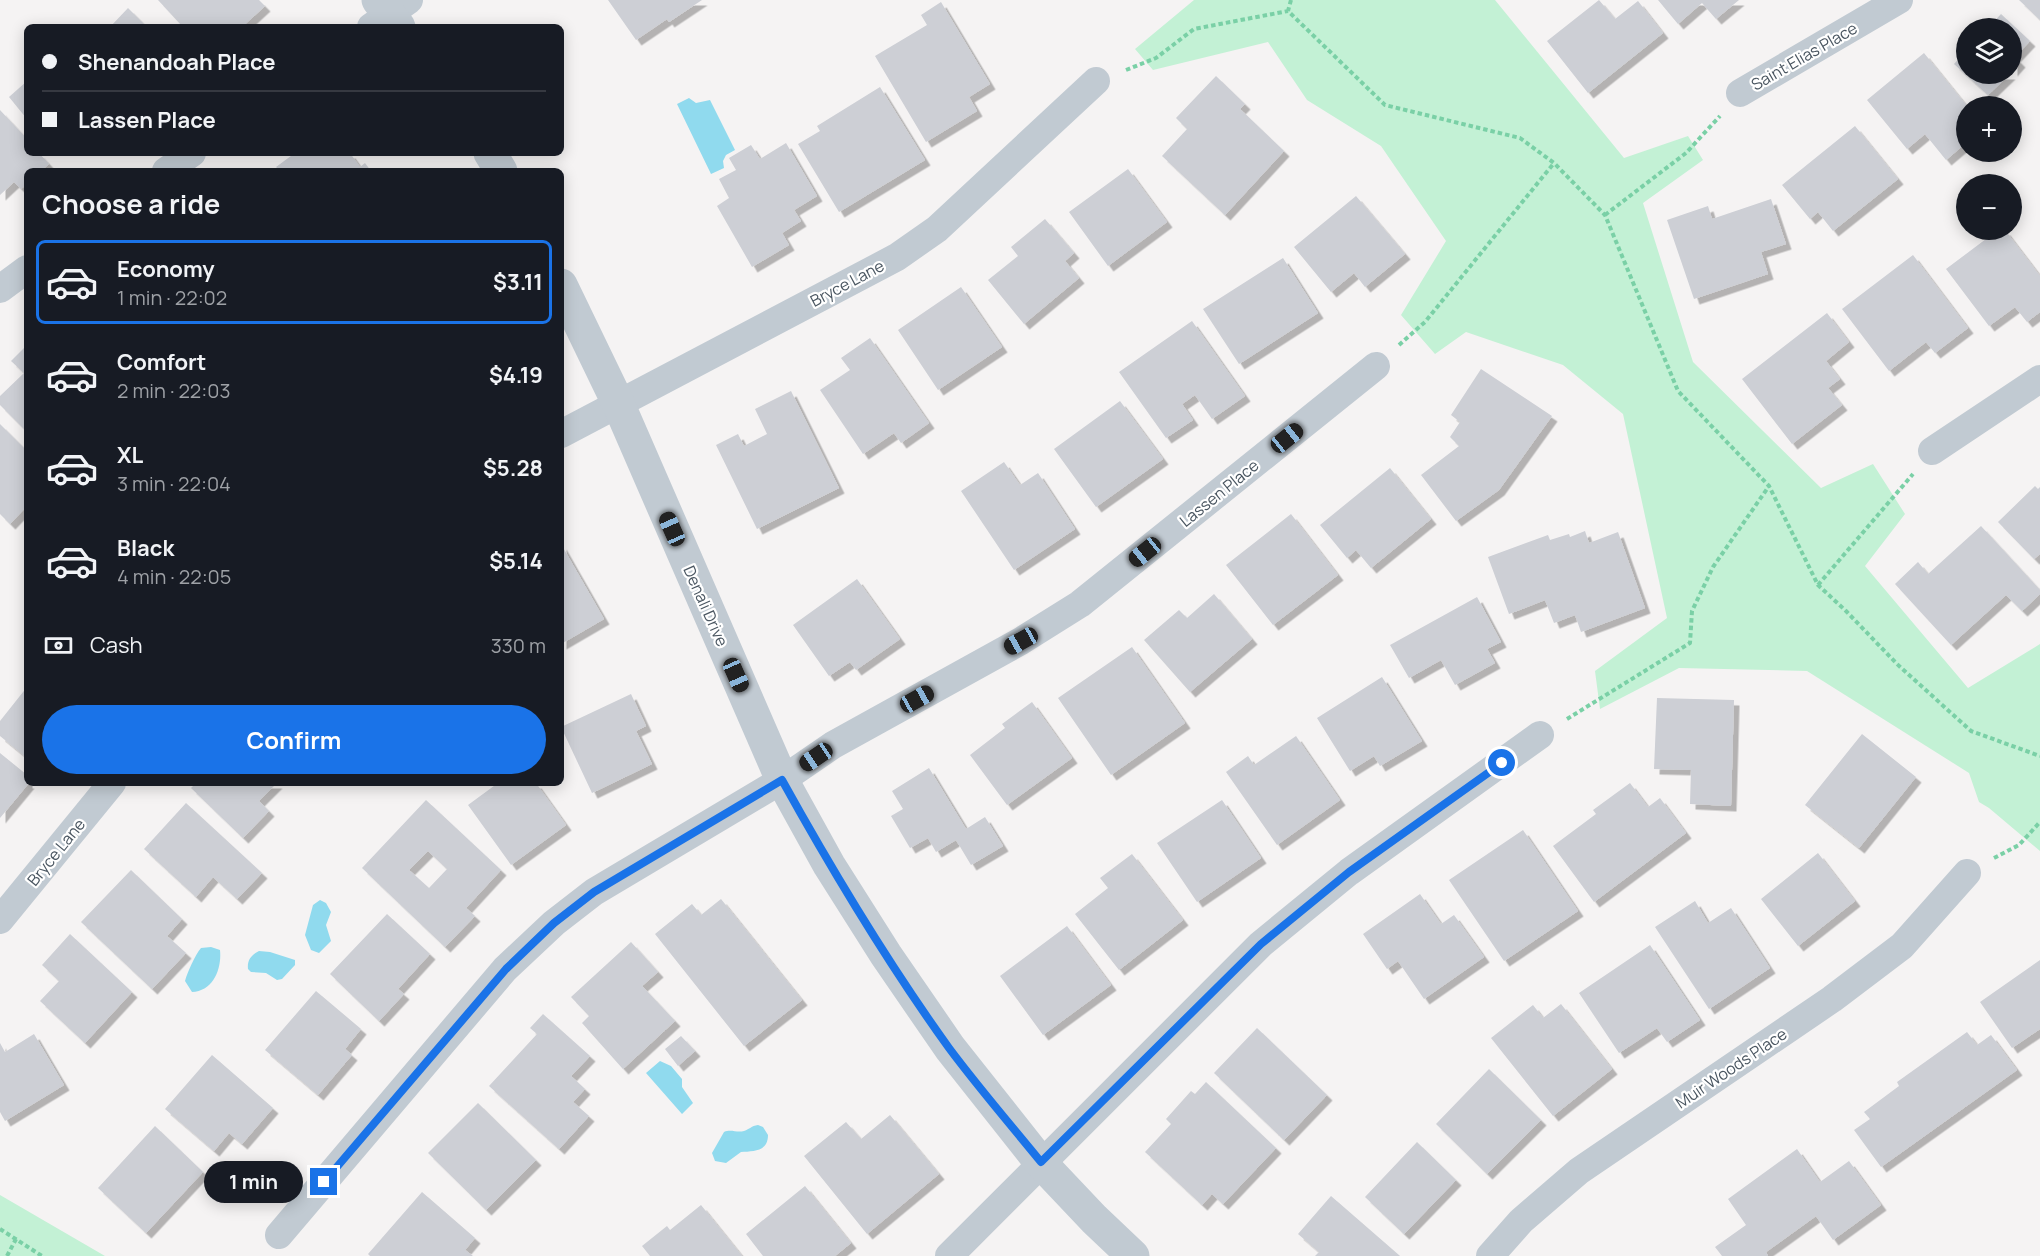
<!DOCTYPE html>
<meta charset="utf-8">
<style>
:root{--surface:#171b24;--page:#242831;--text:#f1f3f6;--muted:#9ea1a6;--line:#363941;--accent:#1a73e8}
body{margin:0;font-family:Manrope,sans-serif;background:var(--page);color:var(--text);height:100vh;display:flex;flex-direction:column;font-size:22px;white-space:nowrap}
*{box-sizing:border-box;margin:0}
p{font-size:20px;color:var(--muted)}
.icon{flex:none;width:33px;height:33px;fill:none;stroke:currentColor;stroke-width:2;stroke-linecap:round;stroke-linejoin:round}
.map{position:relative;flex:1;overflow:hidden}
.side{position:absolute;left:24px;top:168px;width:540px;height:618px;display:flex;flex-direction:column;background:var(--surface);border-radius:9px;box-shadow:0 3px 15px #0003}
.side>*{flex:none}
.guide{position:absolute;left:24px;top:24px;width:540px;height:132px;border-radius:9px;box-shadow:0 3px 15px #0003;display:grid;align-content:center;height:132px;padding:0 18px;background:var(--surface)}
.fabs{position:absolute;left:1956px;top:18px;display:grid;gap:12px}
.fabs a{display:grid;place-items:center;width:66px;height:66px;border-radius:50%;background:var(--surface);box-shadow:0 3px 15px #0003;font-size:30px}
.end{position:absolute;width:27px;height:27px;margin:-14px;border:8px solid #1a73e8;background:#fff;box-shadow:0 0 0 3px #fff}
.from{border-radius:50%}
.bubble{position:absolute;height:42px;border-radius:21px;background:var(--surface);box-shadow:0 3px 15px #0003;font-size:20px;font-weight:700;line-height:42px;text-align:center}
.car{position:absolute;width:18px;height:36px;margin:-18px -9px;border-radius:8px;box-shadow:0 0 4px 2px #0007;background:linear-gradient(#222 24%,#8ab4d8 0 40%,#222 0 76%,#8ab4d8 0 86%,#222 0)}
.guide b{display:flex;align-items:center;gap:21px;height:57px;font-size:22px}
.guide b+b{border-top:2px solid var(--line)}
.guide i{width:15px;height:15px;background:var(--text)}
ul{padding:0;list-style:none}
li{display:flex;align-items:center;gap:18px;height:84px;margin:0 12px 9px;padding:0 6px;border:3px solid transparent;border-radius:9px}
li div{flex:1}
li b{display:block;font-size:22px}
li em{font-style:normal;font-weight:700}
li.selected{border-color:var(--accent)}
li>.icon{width:54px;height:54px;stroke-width:1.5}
h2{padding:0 18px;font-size:27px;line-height:72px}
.pay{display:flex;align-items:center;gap:15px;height:66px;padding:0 18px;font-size:22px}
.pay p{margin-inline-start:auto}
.action{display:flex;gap:12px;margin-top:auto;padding:12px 18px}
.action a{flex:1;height:69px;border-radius:36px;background:var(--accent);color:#fff;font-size:24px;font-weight:700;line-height:69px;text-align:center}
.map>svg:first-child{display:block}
</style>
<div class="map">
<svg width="2040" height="1256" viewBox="0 0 2040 1256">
<defs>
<filter id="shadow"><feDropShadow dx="5.5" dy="5.5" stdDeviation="0" flood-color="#0004"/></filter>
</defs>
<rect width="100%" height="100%" fill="#f5f3f3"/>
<!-- green -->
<path fill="#c3f1d5" d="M 1194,0 L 1495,0 L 1624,158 L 1688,136 L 1703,160 L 1643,203 L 1693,362 L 1821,488 L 1873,464 L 1905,514 L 1865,566 L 1968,688 L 2040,644 L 2040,851 L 1989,808 L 1979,802 L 1969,773 L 1807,671 L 1679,668 L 1600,709 L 1595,671 L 1667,618 L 1623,414 L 1563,365 L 1466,332 L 1435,354 L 1401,315 L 1446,241 L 1381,146 L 1307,100 L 1268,42 L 1153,70 L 1135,49 Z
M 0,1195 L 105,1256 L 0,1256 Z"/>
<!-- water -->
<path fill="#90daee" d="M 689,98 L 696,103 L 710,100 L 735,150 L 726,155 L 723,161 L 724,168 L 711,174 L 677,104 Z
M 320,900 L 326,903 L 331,912 L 326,925 L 331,941 L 319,953 L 311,950 L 305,935 L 313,905 Z
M 211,947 L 220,950 C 222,969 213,991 192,992 L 185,981 C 187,973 195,955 201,948 Z
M 259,951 L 270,952 L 295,960 L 295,965 L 282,979 L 277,980 L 266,973 L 251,972 L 248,969 C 247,960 251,955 259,951 Z
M 660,1061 L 671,1066 L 682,1079 L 682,1087 L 693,1103 L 682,1114 L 646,1073 Z
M 758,1125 L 763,1127 L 768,1135 C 768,1152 753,1151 741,1152 L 726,1163 L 715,1161 L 712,1153 L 724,1132 C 731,1129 737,1133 744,1131 C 750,1129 751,1126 758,1125 Z"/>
<!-- building -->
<path fill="#cdcfd5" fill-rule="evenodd" filter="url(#shadow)" d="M 158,0 L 259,0 L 265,6 L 242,27 L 183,27 Z
M 608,0 L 702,0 L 669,22 L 667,19 L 636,40 Z
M 1599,0 L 1615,19 L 1638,1 L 1663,33 L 1588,93 L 1547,41 Z
M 1658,0 L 1739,0 L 1716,19 L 1702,3 L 1678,24 Z
M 2019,0 L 2040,0 L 2040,20 Z
M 941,2 L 990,84 L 969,97 L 977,111 L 926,142 L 875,56 L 927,25 L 921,15 Z
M 128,8 L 147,27 L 110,27 Z
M 2001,14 L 2030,41 L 2015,57 L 2020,62 L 2012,71 L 2012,28 L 1988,28 Z
M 1966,51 L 1966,74 L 2010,74 L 1988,95 L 1954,64 Z
M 1924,53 L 1966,105 L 1966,143 L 1946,160 L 1925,134 L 1907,149 L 1867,100 Z
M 1216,76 L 1245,104 L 1240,109 L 1284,151 L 1225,215 L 1162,156 L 1187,129 L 1176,118 Z
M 27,81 L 27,119 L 9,97 Z
M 880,87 L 925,160 L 839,212 L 798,144 L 820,131 L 817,126 Z
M 0,110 L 27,139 L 27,153 L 39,153 L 49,164 L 41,171 L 27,171 L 27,184 L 21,189 L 14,182 L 0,195 Z
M 1855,126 L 1898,179 L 1833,231 L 1818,212 L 1810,219 L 1782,185 Z
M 786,143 L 817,196 L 794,210 L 801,221 L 782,233 L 789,245 L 752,267 L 717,206 L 729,198 L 719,179 L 736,170 L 729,158 L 751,145 L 760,159 Z
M 295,153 L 350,153 L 360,167 L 365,163 L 371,171 L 280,171 L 276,167 Z
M 1128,169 L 1167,222 L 1108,266 L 1069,212 Z
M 1356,196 L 1405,254 L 1365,287 L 1354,273 L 1331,292 L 1294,247 Z
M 1771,199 L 1786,244 L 1761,252 L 1768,274 L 1694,299 L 1667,220 L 1708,206 L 1712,219 Z
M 1045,219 L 1074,253 L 1065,261 L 1079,278 L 1024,324 L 988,280 L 1018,256 L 1011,247 Z
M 1998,230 L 2005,230 L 2040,276 L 2040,312 L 2027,322 L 2015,307 L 1989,326 L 1946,269 Z
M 1913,255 L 1968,328 L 1935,353 L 1926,342 L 1889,371 L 1842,309 Z
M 1283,258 L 1318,313 L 1239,364 L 1203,309 Z
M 961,287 L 1002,347 L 938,390 L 898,330 Z
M 1827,313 L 1849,342 L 1826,361 L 1840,379 L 1828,388 L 1842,405 L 1792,444 L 1742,379 Z
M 1192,321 L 1245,396 L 1212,419 L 1195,395 L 1182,404 L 1193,420 L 1166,438 L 1119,372 Z
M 870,338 L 929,423 L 901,443 L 894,433 L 863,454 L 820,390 L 850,370 L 841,358 Z
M 27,345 L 27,432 L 0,405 L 0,396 L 24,373 L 11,361 Z
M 1481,369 L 1552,416 L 1499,490 L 1456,521 L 1421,475 L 1459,446 L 1450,437 L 1460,422 L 1451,415 Z
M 791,391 L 839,488 L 757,529 L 716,445 L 738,434 L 744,446 L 767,434 L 755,409 Z
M 1120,401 L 1163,459 L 1096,507 L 1054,449 Z
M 0,424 L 27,451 L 27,506 L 10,524 L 0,514 Z
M 1004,462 L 1020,485 L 1038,473 L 1075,529 L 1014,570 L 961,491 Z
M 1390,468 L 1431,519 L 1371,568 L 1356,550 L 1347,558 L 1320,525 Z
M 2035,486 L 2038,489 L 2040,487 L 2040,554 L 2034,559 L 1998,522 Z
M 1291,514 L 1338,575 L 1273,625 L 1226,565 Z
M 1981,526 L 2040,590 L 2040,594 L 2022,611 L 2006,595 L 1951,645 L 1895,584 L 1918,562 L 1928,574 Z
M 1585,531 L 1589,543 L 1618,532 L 1645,608 L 1581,632 L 1575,615 L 1554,623 L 1545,600 L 1509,614 L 1488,557 L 1548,535 L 1550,540 L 1569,534 L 1570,537 Z
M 561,544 L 604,619 L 561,644 Z
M 857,579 L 900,639 L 856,670 L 850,662 L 829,676 L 793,625 Z
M 1214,594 L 1252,639 L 1190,692 L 1144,640 L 1179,610 L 1187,618 Z
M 1477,597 L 1501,642 L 1487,649 L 1495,663 L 1455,685 L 1441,660 L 1409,678 L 1390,645 Z
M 1132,647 L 1185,723 L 1111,775 L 1058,698 Z
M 1382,677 L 1422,741 L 1380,766 L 1374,756 L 1350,771 L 1317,718 Z
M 27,687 L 27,758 L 0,736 L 0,721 Z
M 631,694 L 646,726 L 636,731 L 652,764 L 592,793 L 561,727 Z
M 1657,698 L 1734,700 L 1731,806 L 1690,804 L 1691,770 L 1654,769 Z
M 1032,702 L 1072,758 L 1007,805 L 970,755 L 1005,728 L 1002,724 Z
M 1862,734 L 1916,777 L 1859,848 L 1805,805 Z
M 1296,736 L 1340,800 L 1277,845 L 1226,772 L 1248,756 L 1254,765 Z
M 0,753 L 27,775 L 27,783 L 29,783 L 0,818 Z
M 929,768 L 966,829 L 985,817 L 1003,846 L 971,865 L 956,840 L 936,852 L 928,838 L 910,848 L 891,816 L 903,809 L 892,791 Z
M 196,783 L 277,783 L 259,801 L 269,811 L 243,838 L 191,788 Z
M 498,783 L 536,783 L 566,825 L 511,865 L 468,805 Z
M 1630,783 L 1648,807 L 1660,798 L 1686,833 L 1594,902 L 1553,846 L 1596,814 L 1593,810 Z
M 426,800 L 501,870 L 466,908 L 475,916 L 445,947 L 362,868 ZM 428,851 L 447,869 L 429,888 L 409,870 Z
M 1222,800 L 1261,858 L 1197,902 L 1157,843 Z
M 186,803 L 262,873 L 237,899 L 213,877 L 196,897 L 144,849 Z
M 1523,830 L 1578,911 L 1504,961 L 1449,880 Z
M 1818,853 L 1855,901 L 1798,946 L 1761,899 Z
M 1132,854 L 1183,920 L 1119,970 L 1075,914 L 1108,888 L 1100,878 Z
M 131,870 L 182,919 L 167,936 L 186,953 L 152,989 L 81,922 Z
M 1420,894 L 1441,924 L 1454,915 L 1484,957 L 1424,999 L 1398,961 L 1387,969 L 1363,934 Z
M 721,899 L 802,1000 L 744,1046 L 655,934 L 692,904 L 701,915 Z
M 1695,901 L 1708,923 L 1731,908 L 1770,968 L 1709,1009 L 1655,927 Z
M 387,914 L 430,954 L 398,989 L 404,994 L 379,1021 L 330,974 Z
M 1067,926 L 1111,985 L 1043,1035 L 1000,976 Z
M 70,934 L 132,992 L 85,1043 L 40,1001 L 59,981 L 42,965 Z
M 631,942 L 658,972 L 642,986 L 675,1021 L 623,1069 L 582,1023 L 589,1016 L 571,997 Z
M 1650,945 L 1700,1020 L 1667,1042 L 1657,1028 L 1619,1053 L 1579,993 Z
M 2040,960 L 2040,1029 L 2012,1048 L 1980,1002 Z
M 316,991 L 361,1029 L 345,1049 L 352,1055 L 318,1095 L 265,1050 Z
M 1561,1004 L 1612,1069 L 1553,1116 L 1491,1038 L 1533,1005 L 1543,1018 Z
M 543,1014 L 590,1056 L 571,1076 L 585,1089 L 573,1102 L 589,1116 L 559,1149 L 489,1086 L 537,1034 L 530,1028 Z
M 1257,1028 L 1327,1095 L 1284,1140 L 1214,1073 Z
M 1967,1032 L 1977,1045 L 1991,1035 L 2017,1070 L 1881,1167 L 1854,1130 L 1870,1119 L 1864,1112 L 1899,1086 L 1897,1082 Z
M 34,1034 L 64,1085 L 5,1121 L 0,1112 L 0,1043 L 5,1052 Z
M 681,1036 L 695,1051 L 678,1066 L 665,1049 Z
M 212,1055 L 273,1108 L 242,1144 L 229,1133 L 214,1151 L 165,1109 Z
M 1489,1069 L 1541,1120 L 1487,1174 L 1436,1124 Z
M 1206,1082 L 1276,1148 L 1223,1204 L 1212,1194 L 1202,1205 L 1145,1152 L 1171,1124 L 1166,1119 L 1191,1091 L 1195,1094 Z
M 478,1103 L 536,1160 L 486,1210 L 428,1153 Z
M 890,1115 L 939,1174 L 867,1234 L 804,1156 L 846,1122 L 861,1139 Z
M 155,1126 L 203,1172 L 146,1233 L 98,1188 Z
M 1417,1142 L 1456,1180 L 1404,1234 L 1365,1197 Z
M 1797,1149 L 1820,1182 L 1849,1161 L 1881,1205 L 1833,1240 L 1816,1216 L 1766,1252 L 1768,1256 L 1722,1256 L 1715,1247 L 1746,1225 L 1728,1199 Z
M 805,1186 L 851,1243 L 835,1256 L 763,1256 L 746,1234 Z
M 422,1192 L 475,1238 L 465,1250 L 473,1256 L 370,1256 L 368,1254 Z
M 1331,1196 L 1400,1256 L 1315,1256 L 1319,1252 L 1298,1234 Z
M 701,1205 L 742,1256 L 650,1256 L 642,1246 L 667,1226 L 670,1230 Z"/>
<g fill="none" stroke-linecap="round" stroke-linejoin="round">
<!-- path -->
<path stroke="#7ad0a6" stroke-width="4" stroke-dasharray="4.5 3" stroke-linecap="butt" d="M 1291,0 L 1288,11 L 1385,105 L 1520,138 L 1554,163 L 1605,215 L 1678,391 L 1769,486 L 1818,585 L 1846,611 L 1897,664 L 1971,731 L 2040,756
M 1126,70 L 1156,58 L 1194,29 L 1288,11
M 1605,215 L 1686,153 L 1720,116
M 1399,345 L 1425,322 L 1554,163
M 1818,585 L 1913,474
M 1567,719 L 1690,643 L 1692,611 L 1713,567 L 1769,486
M 1994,858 L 2019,845 L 2040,822
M 0,1229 L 42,1256
M 7,1256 L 16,1239"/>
<!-- minor -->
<path stroke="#c1cad2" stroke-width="28" d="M 371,27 L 409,0
M 1740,93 L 1899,0
M 166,171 L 192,153
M 0,289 L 27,269
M 561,434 L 897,257 L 937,229 L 1096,81
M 1932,451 L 2040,379
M 0,920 L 112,783
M 279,1235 L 505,969 L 554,923 L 594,892 L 782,780 L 833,745 L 1021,641 L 1080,604 L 1376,366
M 949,1256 L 1261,944 L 1349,872 L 1540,735
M 1490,1256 L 1521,1221 L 1579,1171 L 1832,999 L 1902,946 L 1967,873"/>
<!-- tertiary -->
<path stroke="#c1cad2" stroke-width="33" d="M 378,0 L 399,27
M 490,153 L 501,171
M 561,285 L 618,403 L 782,780 L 829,865 L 886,955 L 950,1048 L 1041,1163 L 1094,1219 L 1133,1256"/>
</g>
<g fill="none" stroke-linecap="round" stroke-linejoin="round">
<!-- route -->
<path stroke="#1a73e8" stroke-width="8" d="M 324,1182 L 506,969 L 554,923 L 594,892 L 782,780 C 833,872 887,962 949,1048 C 978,1087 1010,1124 1041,1162 L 1261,944 L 1349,872 L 1502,763"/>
</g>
<g text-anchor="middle" stroke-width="4.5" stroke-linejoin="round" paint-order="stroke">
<!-- street labels -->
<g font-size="16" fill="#4a5661" stroke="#fff">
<text transform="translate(1804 56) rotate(-30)" y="6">Saint Elias Place</text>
<text transform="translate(847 283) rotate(-28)" y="6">Bryce Lane</text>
<text transform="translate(1219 493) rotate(-39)" y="6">Lassen Place</text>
<text transform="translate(706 606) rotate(66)" y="6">Denali Drive</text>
<text transform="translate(56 852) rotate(-51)" y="6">Bryce Lane</text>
<text transform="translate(1731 1068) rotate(-34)" y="6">Muir Woods Place</text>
</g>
</g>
</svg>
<div class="fabs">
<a><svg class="icon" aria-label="layers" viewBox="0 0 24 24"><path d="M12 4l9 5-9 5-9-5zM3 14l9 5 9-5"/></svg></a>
<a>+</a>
<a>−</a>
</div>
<i class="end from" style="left:1502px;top:763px"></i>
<i class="end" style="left:324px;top:1182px"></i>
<div class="bubble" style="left:204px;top:1161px;width:99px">1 min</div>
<i class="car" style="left:1287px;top:438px;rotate:51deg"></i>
<i class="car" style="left:672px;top:529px;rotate:336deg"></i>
<i class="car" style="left:1145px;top:552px;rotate:231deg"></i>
<i class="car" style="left:1021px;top:641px;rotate:241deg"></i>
<i class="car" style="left:736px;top:675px;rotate:156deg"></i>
<i class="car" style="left:917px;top:699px;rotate:61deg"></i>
<i class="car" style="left:816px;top:757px;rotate:236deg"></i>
<div class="guide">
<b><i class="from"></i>Shenandoah Place</b>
<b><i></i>Lassen Place</b>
</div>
<section class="side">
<h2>Choose a ride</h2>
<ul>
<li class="selected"><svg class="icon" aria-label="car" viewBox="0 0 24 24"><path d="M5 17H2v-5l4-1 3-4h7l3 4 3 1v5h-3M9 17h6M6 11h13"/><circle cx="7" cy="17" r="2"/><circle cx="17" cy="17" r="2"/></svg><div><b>Economy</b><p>1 min · 22:02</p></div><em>$3.11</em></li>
<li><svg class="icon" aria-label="car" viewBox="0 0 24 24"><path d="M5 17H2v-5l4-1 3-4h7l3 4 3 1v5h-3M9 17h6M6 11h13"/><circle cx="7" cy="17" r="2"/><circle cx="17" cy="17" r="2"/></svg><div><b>Comfort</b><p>2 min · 22:03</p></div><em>$4.19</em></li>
<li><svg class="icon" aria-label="car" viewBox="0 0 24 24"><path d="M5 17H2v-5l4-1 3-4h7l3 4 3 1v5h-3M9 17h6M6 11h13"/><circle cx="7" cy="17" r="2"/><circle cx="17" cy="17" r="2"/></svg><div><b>XL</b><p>3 min · 22:04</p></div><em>$5.28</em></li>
<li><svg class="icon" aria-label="car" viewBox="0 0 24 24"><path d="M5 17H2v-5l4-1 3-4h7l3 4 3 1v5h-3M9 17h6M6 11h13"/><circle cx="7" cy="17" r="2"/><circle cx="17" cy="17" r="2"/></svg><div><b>Black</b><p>4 min · 22:05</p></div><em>$5.14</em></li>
</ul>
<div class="pay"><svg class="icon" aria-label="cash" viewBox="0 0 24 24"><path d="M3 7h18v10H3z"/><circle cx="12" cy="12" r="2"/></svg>Cash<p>330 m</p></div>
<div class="action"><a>Confirm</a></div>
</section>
</div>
